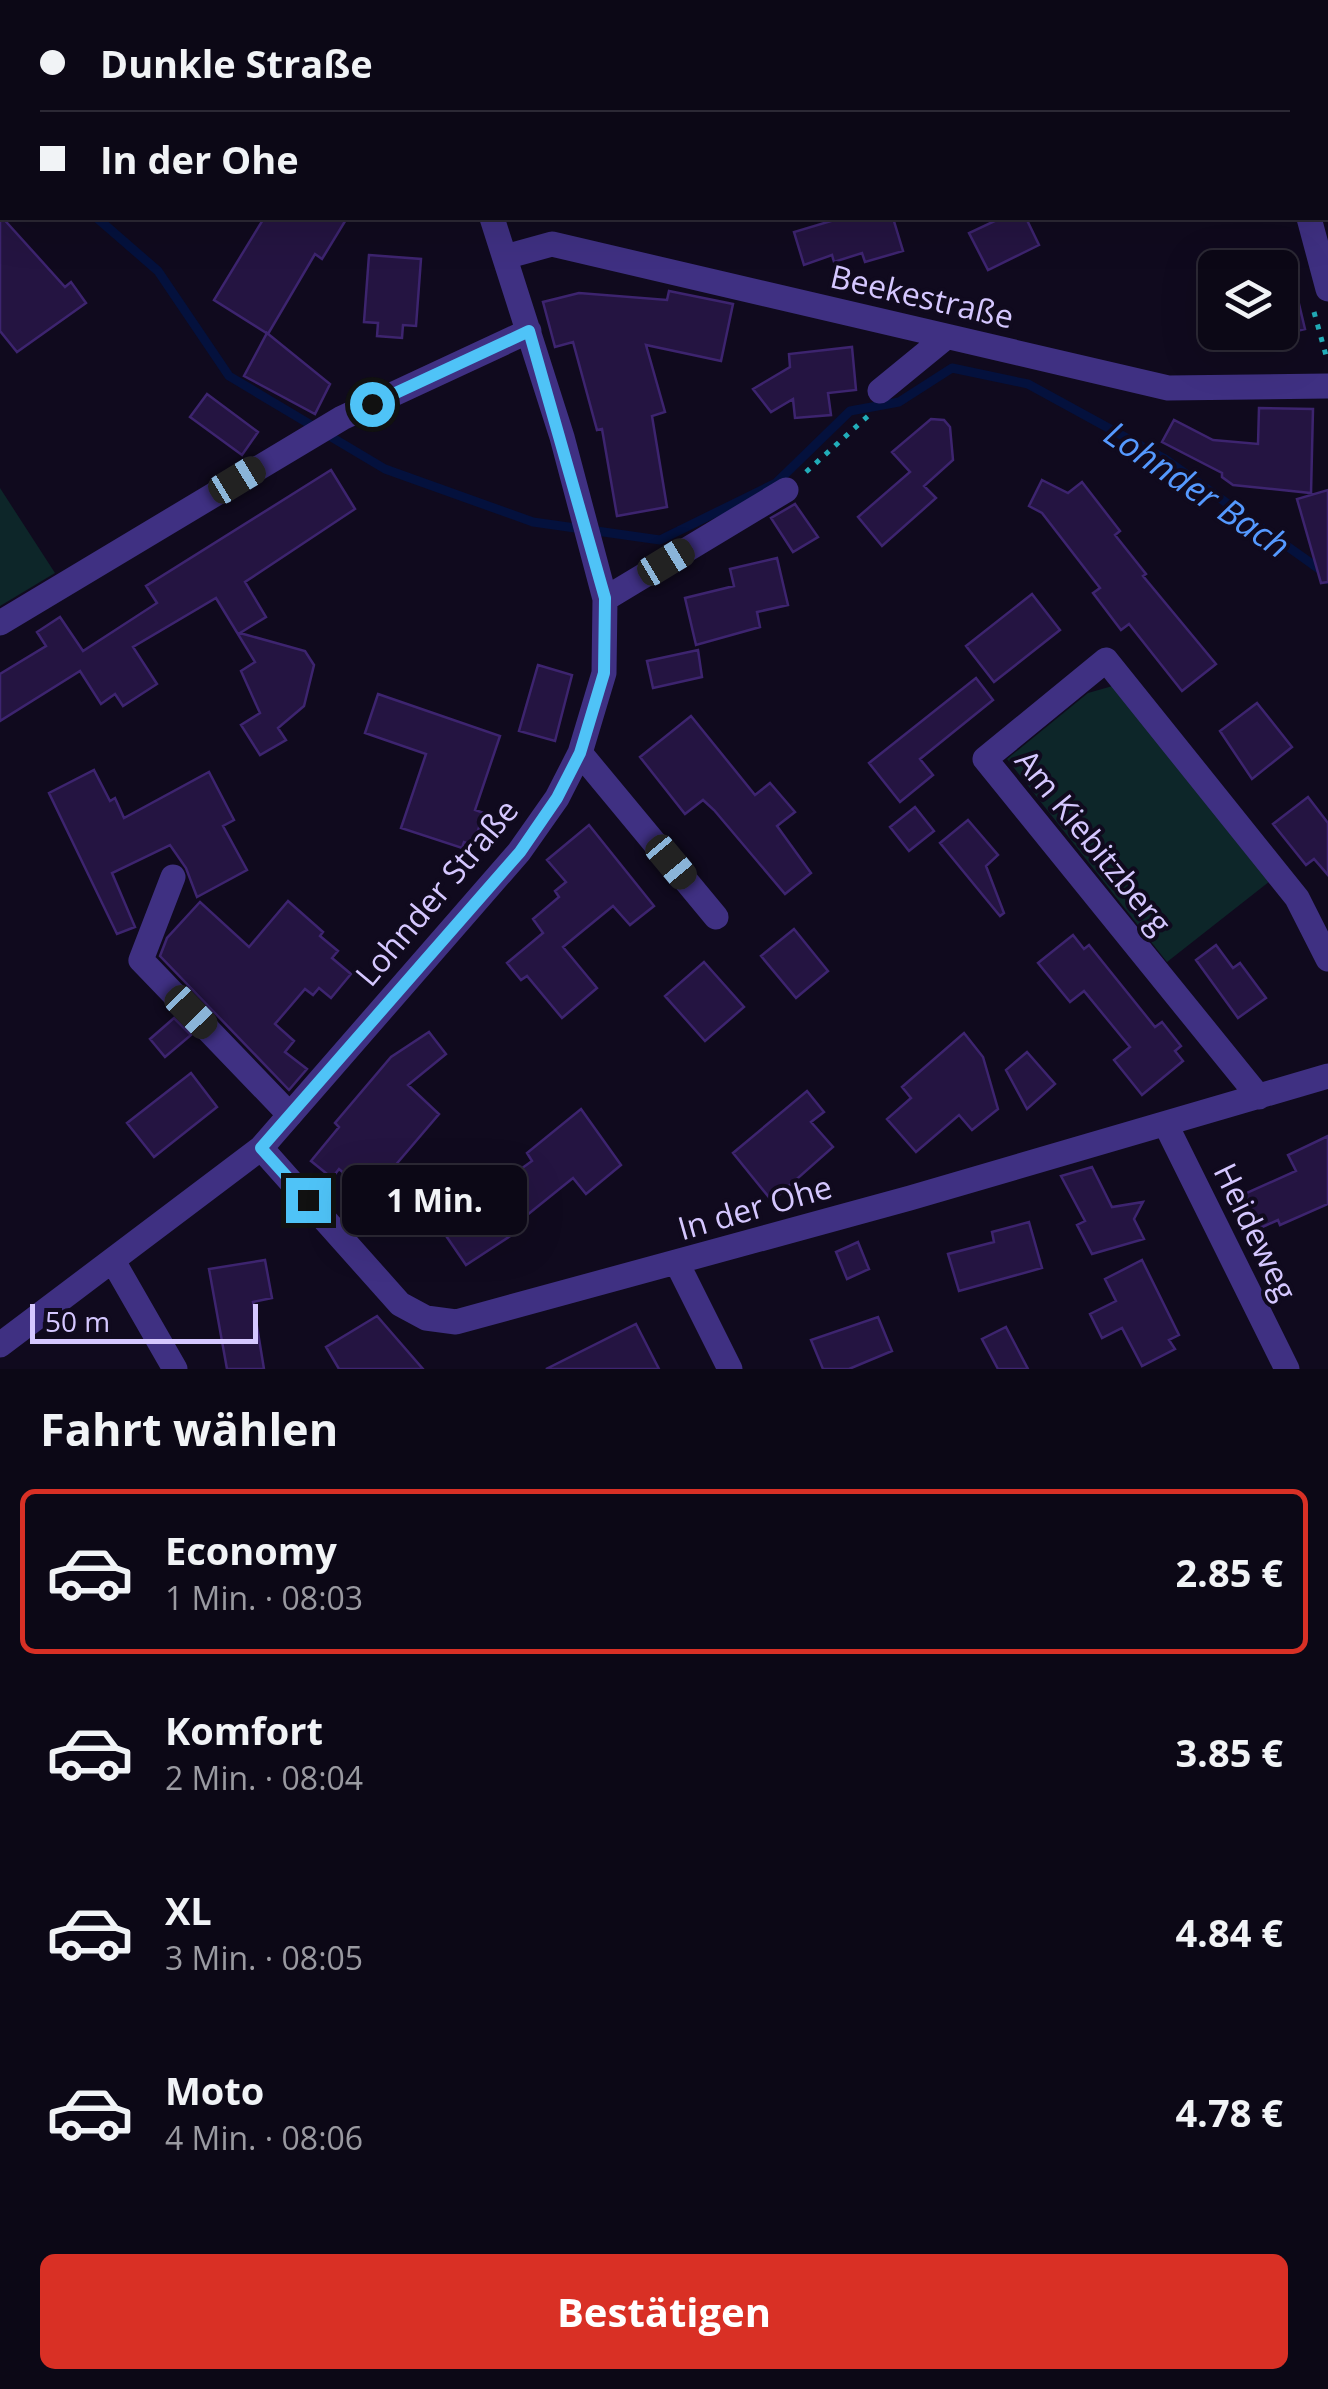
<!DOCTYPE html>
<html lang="de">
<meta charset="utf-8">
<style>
:root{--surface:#0c0816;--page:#15111f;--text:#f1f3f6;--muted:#9a9aa1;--line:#2c2935;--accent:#d93025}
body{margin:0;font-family:"Open Sans",sans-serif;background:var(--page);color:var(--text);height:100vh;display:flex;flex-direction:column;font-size:38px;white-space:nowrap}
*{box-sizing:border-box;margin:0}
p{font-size:32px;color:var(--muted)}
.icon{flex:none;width:55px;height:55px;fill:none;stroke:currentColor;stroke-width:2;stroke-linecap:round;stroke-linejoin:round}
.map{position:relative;height:1369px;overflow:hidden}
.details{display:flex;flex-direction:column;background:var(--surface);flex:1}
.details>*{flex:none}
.banner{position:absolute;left:0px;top:0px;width:1330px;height:220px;box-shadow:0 10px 40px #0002,0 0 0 2px var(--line);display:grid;align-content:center;height:220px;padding:0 40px;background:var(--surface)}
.buttons{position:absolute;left:1198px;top:250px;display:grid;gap:20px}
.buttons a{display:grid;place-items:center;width:100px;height:100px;border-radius:15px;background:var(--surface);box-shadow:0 10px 40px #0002,0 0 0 2px var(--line);font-size:50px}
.scale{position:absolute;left:30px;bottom:25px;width:228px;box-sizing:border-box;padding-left:10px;border:5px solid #d5c7ff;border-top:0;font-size:28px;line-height:35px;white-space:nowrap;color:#d5c7ff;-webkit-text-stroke:8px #100a1e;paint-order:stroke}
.end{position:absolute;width:45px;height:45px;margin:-22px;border:12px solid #4fc3f7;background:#111;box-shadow:0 0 0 5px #111}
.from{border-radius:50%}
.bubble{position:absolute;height:70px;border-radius:15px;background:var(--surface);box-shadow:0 10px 40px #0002,0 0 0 2px var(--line);font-size:32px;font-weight:700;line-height:70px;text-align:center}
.car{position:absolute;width:30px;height:60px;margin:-30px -15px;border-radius:12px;box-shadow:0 0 8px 2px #0007;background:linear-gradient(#222 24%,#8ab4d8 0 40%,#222 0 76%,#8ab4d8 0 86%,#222 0)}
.banner b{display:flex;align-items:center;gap:35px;height:95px;font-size:38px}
.banner b+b{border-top:2px solid var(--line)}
.banner i{width:25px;height:25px;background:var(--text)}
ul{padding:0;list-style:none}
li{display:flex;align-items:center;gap:30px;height:165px;margin:0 20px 15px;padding:0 20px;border:5px solid transparent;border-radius:15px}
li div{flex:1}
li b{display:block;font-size:38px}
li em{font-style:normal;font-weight:700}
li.active{border-color:var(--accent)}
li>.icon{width:90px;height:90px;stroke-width:1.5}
h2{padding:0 40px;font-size:45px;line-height:120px}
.action{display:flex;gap:20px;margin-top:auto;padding:20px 40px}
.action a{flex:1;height:115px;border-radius:15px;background:var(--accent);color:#fff;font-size:40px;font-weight:700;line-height:115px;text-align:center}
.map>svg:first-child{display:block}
</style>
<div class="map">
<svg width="1328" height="1369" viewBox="0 0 1328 1369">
<rect width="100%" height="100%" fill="#100a1e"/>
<!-- green -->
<path fill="#0d2629" d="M 0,488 L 55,573 L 0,606 Z
M 1116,685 L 1274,878 L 1167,962 L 1007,759 L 1088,693 Z"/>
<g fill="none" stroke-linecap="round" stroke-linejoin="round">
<!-- stream -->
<path stroke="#04113d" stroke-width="9" d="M 0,164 L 2,165
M 97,218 L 158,271 L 229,376 L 385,469 L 533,522 L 660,540 L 776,483 L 850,411 L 899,402 L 952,368 L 1028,384 L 1165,459 L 1322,571 L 1328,580"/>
</g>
<!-- building -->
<path fill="#241441" stroke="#3d246f" stroke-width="2.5" d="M 0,215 L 65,287 L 71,282 L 86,303 L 17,352 L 0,331 Z
M 264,218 L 347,218 L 322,259 L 315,254 L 268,334 L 214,300 Z
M 841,218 L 893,218 L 903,251 L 865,262 L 862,253 L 834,262 L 832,255 L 804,265 L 794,232 Z
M 1001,218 L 1026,218 L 1039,245 L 988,270 L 969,233 Z
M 369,255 L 421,259 L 416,326 L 403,325 L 402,338 L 377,336 L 378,323 L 364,322 Z
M 1289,262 L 1305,329 L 1280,335 L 1280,263 Z
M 669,291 L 733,304 L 721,361 L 646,345 L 665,412 L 652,416 L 667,507 L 617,516 L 602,429 L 597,430 L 573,342 L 555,347 L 543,302 L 579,293 L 667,300 Z
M 267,333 L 330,384 L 315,414 L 244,376 Z
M 852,347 L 856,390 L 828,393 L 831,415 L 795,418 L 793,399 L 771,412 L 753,389 L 790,367 L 789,354 Z
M 207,394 L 258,432 L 242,455 L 190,417 Z
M 1259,408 L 1313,409 L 1311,493 L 1233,485 L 1222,477 L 1222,473 L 1162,442 L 1174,420 L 1213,440 L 1258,444 Z
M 931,419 L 944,420 L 950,427 L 953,460 L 924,486 L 936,498 L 882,546 L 858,517 L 910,472 L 892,452 Z
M 331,470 L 355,509 L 245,582 L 266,617 L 240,633 L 305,651 L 314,665 L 304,706 L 278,728 L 286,740 L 260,755 L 241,725 L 260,713 L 241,671 L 255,662 L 216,598 L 133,647 L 157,684 L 123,706 L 115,694 L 101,704 L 80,671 L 0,721 L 0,674 L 46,646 L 37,632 L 60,617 L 83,651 L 157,603 L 146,586 Z
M 1042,480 L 1068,493 L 1082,482 L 1120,531 L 1115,535 L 1146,574 L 1143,576 L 1216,664 L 1182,691 L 1129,624 L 1121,630 L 1093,593 L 1100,588 L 1042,513 L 1029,506 Z
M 1328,490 L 1328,582 L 1321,583 L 1297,499 Z
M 795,504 L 818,537 L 793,552 L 771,518 Z
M 777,558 L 788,605 L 757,612 L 760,627 L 696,645 L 685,598 L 734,586 L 730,569 Z
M 1032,594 L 1060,630 L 994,682 L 966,646 Z
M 698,650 L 702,677 L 653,688 L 647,661 Z
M 538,665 L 572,675 L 555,741 L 519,731 Z
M 976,678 L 993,700 L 920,759 L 933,775 L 900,802 L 869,763 Z
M 378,694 L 500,736 L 475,810 L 484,813 L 473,845 L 464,842 L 462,848 L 401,828 L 426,754 L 365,733 Z
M 1257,703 L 1292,747 L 1252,779 L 1220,731 Z
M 691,716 L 755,795 L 770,783 L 795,812 L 777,826 L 811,873 L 785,894 L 714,810 L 703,800 L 685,814 L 640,757 Z
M 94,770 L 110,801 L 115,798 L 124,818 L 209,772 L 234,820 L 223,826 L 247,870 L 197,897 L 186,868 L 170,845 L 112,873 L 135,927 L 117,934 L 49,793 Z
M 1308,797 L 1328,823 L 1328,875 L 1314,859 L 1306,865 L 1273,824 Z
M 915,807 L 934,831 L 909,851 L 890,827 Z
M 968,820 L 998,855 L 986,866 L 1004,913 L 1000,916 L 940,843 Z
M 589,825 L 654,906 L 630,925 L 613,906 L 563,947 L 597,988 L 562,1018 L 527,976 L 521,980 L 507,963 L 543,933 L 533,919 L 559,897 L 555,891 L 566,882 L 547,860 Z
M 288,901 L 323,932 L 320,936 L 338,951 L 332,958 L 351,974 L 331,998 L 319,988 L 313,995 L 305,989 L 275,1024 L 294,1041 L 285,1052 L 307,1069 L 289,1090 L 160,956 L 167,938 L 200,902 L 249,947 Z
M 794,929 L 828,971 L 796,998 L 761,956 Z
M 1073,935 L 1084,949 L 1089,945 L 1155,1027 L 1162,1022 L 1181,1046 L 1175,1051 L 1183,1061 L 1142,1095 L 1114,1060 L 1130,1047 L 1084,991 L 1070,1002 L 1038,963 Z
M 1216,945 L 1233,968 L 1240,963 L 1266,998 L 1238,1018 L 1196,960 Z
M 704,962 L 744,1007 L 705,1041 L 665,996 Z
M 174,1018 L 191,1035 L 165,1057 L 150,1039 Z
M 429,1032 L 446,1054 L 408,1085 L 439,1114 L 387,1175 L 401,1187 L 383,1207 L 339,1169 L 332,1178 L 311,1161 L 339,1127 L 335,1123 L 391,1057 Z
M 964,1033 L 983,1057 L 998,1109 L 972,1130 L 959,1115 L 916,1152 L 887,1119 L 911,1098 L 902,1087 Z
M 1027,1052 L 1055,1084 L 1027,1109 L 1006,1070 Z
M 191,1073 L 217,1107 L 154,1157 L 127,1123 Z
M 807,1091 L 824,1112 L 811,1122 L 833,1147 L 772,1201 L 733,1153 Z
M 581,1109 L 621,1165 L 586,1194 L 573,1178 L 511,1228 L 515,1233 L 466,1265 L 440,1227 L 532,1161 L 527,1153 Z
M 1328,1136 L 1328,1204 L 1280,1225 L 1278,1220 L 1258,1229 L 1242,1195 L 1296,1171 L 1288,1155 Z
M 1092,1167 L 1112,1207 L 1143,1202 L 1134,1219 L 1144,1239 L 1092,1254 L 1077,1225 L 1085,1221 L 1061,1176 Z
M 1029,1222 L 1042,1268 L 959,1291 L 948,1254 L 994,1242 L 992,1232 Z
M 858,1242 L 869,1269 L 847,1279 L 836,1252 Z
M 265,1260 L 272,1298 L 253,1302 L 264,1369 L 227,1369 L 209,1269 Z
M 1142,1260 L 1179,1335 L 1169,1340 L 1175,1349 L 1142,1366 L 1122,1328 L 1102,1338 L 1090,1314 L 1116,1301 L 1105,1279 Z
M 377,1316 L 423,1369 L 339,1369 L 326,1347 Z
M 878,1317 L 892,1351 L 849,1369 L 823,1369 L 811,1340 Z
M 636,1324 L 659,1369 L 546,1369 Z
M 1006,1327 L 1028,1369 L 998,1369 L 982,1339 Z"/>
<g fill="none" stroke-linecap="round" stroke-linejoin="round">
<!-- path -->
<path stroke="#22adb9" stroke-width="5" stroke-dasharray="5 8" stroke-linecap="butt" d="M 295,0 L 296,2
M 1328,10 L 1328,9
M 1314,312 L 1327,359
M 806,472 L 868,416"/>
<!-- minor -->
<path stroke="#3f3082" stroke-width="25" d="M 419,0 L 420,2
M 1259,0 L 1259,2
M 71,2 L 74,0
M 0,61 L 2,58
M 1309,218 L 1328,289
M 505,257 L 552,244 L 1168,388 L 1328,386
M 880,391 L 946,337
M 605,599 L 786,490
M 0,623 L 342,418 L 529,331
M 580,753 L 716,917
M 173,877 L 141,960 L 290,1115
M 1259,1097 L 985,759 L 1106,660 L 1297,898 L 1328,959
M 1166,1125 L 1287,1369
M 261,1148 L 400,1304 L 426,1318 L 456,1322 L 910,1198 L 1328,1076
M 113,1261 L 175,1369
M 677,1263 L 730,1369
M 0,1345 L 261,1148 L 519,852 L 557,798 L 580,753 L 604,673 L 605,599 L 562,437 L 492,218"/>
</g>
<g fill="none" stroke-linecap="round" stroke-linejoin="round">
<!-- route -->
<path stroke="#4fc3f7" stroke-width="12" d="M 308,1200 L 261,1148 L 520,852 L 557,798 L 580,753 L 604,673 L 605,598 L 529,331 L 372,404"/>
</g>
<g text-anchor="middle" stroke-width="8" stroke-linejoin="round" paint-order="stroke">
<!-- street labels -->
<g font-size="32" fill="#d5c7ff" stroke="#100a1e">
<text transform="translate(922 297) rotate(13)" y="11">Beekestraße</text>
<text transform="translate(1093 842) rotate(51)" y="11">Am Kiebitzberg</text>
<text transform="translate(437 893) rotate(-50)" y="11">Lohnder Straße</text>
<text transform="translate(755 1208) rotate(-16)" y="11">In der Ohe</text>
<text transform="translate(1255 1232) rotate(64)" y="11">Heideweg</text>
</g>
<!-- water labels -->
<g font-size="35" font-style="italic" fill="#59f" stroke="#100a1e">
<text transform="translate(1197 490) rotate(34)" y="12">Lohnder Bach</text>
</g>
</g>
</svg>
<div class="buttons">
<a><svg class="icon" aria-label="layers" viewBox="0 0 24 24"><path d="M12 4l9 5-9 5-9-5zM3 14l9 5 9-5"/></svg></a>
</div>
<div class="scale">50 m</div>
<i class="end from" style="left:372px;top:404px"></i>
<i class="end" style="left:308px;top:1200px"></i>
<div class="bubble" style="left:342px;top:1165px;width:185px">1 Min.</div>
<i class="car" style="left:237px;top:480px;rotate:59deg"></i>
<i class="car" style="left:666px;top:562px;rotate:59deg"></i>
<i class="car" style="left:671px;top:862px;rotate:140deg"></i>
<i class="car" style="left:191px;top:1012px;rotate:136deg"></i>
<div class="banner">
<b><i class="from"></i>Dunkle Straße</b>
<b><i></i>In der Ohe</b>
</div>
</div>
<section class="details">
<h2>Fahrt wählen</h2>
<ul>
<li class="active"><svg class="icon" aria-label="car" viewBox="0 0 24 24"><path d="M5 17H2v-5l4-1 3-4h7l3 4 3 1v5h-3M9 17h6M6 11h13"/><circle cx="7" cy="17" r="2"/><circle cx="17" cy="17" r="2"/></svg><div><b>Economy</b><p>1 Min. · 08:03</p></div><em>2.85 €</em></li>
<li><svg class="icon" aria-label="car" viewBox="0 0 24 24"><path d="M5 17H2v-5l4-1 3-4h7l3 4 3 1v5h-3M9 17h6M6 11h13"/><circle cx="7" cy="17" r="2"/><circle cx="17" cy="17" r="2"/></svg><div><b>Komfort</b><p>2 Min. · 08:04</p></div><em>3.85 €</em></li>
<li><svg class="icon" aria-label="car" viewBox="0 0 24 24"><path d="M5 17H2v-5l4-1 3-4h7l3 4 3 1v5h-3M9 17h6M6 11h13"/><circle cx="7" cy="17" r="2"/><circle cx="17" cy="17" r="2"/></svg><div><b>XL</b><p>3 Min. · 08:05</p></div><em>4.84 €</em></li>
<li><svg class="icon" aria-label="car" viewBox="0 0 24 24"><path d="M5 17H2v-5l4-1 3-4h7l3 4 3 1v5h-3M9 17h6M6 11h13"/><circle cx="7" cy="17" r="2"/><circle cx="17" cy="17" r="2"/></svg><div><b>Moto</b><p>4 Min. · 08:06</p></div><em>4.78 €</em></li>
</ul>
<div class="action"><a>Bestätigen</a></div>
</section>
